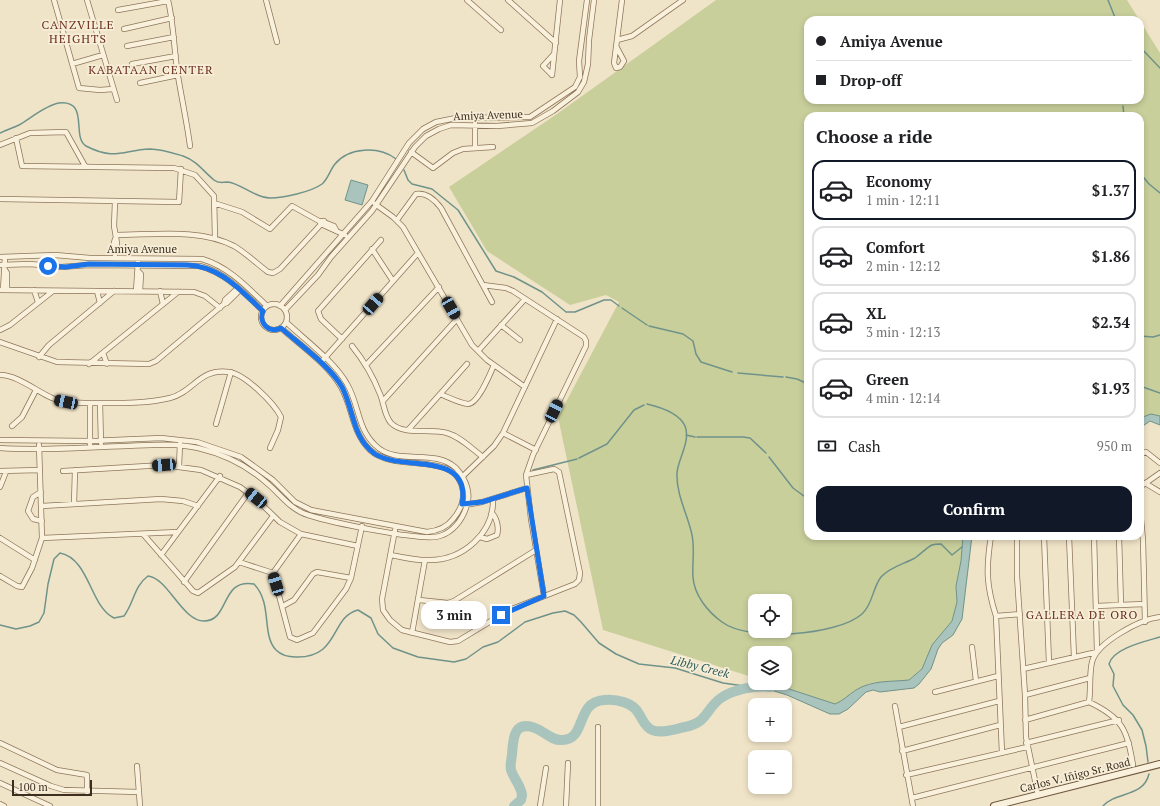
<!DOCTYPE html>
<meta charset="utf-8">
<style>
:root{--surface:#fff;--page:#f6f6f6;--text:#202124;--muted:#757577;--line:#e0e0e0;--accent:#111827}
body{margin:0;font-family:"PT Serif",serif;background:var(--page);color:var(--text);height:100vh;display:flex;flex-direction:column;font-size:15px;white-space:nowrap}
*{box-sizing:border-box;margin:0}
p{font-size:13px;color:var(--muted)}
.icon{flex:none;width:22px;height:22px;fill:none;stroke:currentColor;stroke-width:2;stroke-linecap:round;stroke-linejoin:round}
.map{position:relative;flex:1;overflow:hidden}
.drawer{position:absolute;left:804px;top:112px;width:340px;height:428px;display:flex;flex-direction:column;background:var(--surface);border-radius:12px;box-shadow:0 2px 6px #0003}
.drawer>*{flex:none}
.top-card{position:absolute;left:804px;top:16px;width:340px;height:88px;border-radius:12px;box-shadow:0 2px 6px #0003;display:grid;align-content:center;height:88px;padding:0 12px;background:var(--surface)}
.buttons{position:absolute;left:748px;top:594px;display:grid;gap:8px}
.buttons a{display:grid;place-items:center;width:44px;height:44px;border-radius:8px;background:var(--surface);box-shadow:0 2px 6px #0003;font-size:20px}
.scale{position:absolute;left:12px;bottom:10px;width:80px;box-sizing:border-box;padding-left:4px;border:2px solid #3d2e20;border-top:0;font-size:11px;line-height:14px;white-space:nowrap;color:#3d2e20;-webkit-text-stroke:3px #f7eed8;paint-order:stroke}
.end{position:absolute;width:18px;height:18px;margin:-9px;border:5px solid #1a73e8;background:#fff;box-shadow:0 0 0 2px #fff}
.from{border-radius:50%}
.bubble{position:absolute;height:28px;border-radius:12px;background:var(--surface);box-shadow:0 2px 6px #0003;font-size:13px;font-weight:700;line-height:28px;text-align:center}
.car{position:absolute;width:12px;height:24px;margin:-12px -6px;border-radius:5px;box-shadow:0 0 3px 1px #0007;background:linear-gradient(#222 24%,#8ab4d8 0 40%,#222 0 76%,#8ab4d8 0 86%,#222 0)}
.top-card b{display:flex;align-items:center;gap:14px;height:38px;font-size:15px}
.top-card b+b{border-top:1px solid var(--line)}
.top-card i{width:10px;height:10px;background:var(--text)}
ul{padding:0;list-style:none}
li{display:flex;align-items:center;gap:12px;height:60px;margin:0 8px 6px;padding:0 4px;border:2px solid var(--line);border-radius:12px}
li div{flex:1}
li b{display:block;font-size:15px}
li em{font-style:normal;font-weight:700}
li.selected{border-color:var(--accent)}
li>.icon{width:36px;height:36px;stroke-width:1.5}
h2{padding:0 12px;font-size:18px;line-height:48px}
.pay{display:flex;align-items:center;gap:10px;height:44px;padding:0 12px;font-size:15px}
.pay p{margin-inline-start:auto}
.primary-button{display:flex;gap:8px;margin-top:auto;padding:8px 12px}
.primary-button a{flex:1;height:46px;border-radius:12px;background:var(--accent);color:#fff;font-size:16px;font-weight:700;line-height:46px;text-align:center}
.map>svg:first-child{display:block}
</style>
<div class="map">
<svg width="1160" height="806" viewBox="0 0 1160 806">
<rect width="100%" height="100%" fill="#f0e4c8"/>
<!-- green -->
<path fill="#c9cf9b" fill-rule="evenodd" d="M 716,0 L 1127,0 L 1160,53 L 1160,416 L 1151,414 L 1140,418 L 1140,116 L 808,116 L 808,536 L 963,536 L 961,561 L 956,586 L 957,602 L 952,621 L 932,645 L 922,669 L 909,680 L 871,683 L 854,691 L 843,701 L 835,704 L 770,683 L 785,683 L 785,653 L 755,653 L 755,678 L 603,630 L 558,417 L 619,302 L 606,295 L 570,305 L 487,251 L 449,187 L 557,114 ZM 808,20 L 1140,20 L 1140,100 L 808,100 ZM 755,601 L 785,601 L 785,631 L 755,631 Z"/>
<!-- water -->
<path fill="#a9c4bc" stroke="#6f938a" d="M 351,180 L 368,185 L 362,205 L 345,200 Z
M 1151,414 L 1160,416 L 1160,425 L 1150,421 L 1140,428 L 1140,418 Z
M 963,536 L 972,536 L 962,619 L 953,635 L 942,643 L 938,649 L 931,669 L 919,684 L 914,688 L 880,692 L 873,690 L 866,692 L 848,709 L 839,714 L 830,714 L 787,695 L 758,686 L 777,685 L 835,704 C 843,701 848,695 856,690 C 872,680 890,682 909,680 L 922,669 L 932,645 L 952,621 L 957,602 L 956,586 L 961,561 Z"/>
<g fill="none" stroke-linecap="round" stroke-linejoin="round">
<!-- stream -->
<path stroke="#6f938a" stroke-width="1.5" d="M 1108,0 L 1116,20
M 1140,47 L 1160,68
M 1123,106 L 1124,116
M 0,133 C 6,130 13,128 19,125 C 31,118 46,105 59,103 C 90,100 71,137 86,146 C 115,161 123,150 150,149 C 161,149 173,153 183,156 C 197,161 203,171 214,180 C 219,184 222,182 228,182 C 242,184 255,198 270,198 C 283,198 311,192 322,184 C 328,179 330,170 335,164 C 349,147 379,146 396,159
M 404,170 L 408,180 L 412,184 L 432,189 L 458,210 L 496,271 L 514,277 L 542,292 L 566,312 L 575,312 L 604,300 L 611,300 L 619,306
M 1140,173 L 1149,184 L 1160,193
M 622,308 L 647,325
M 649,326 L 683,334 L 693,341 L 696,354 L 701,362 L 732,372
M 1140,336 L 1153,337 L 1160,335
M 738,373 L 783,377
M 786,377 L 797,379 L 808,384
M 1140,386 L 1160,393
M 647,404 C 660,407 679,413 685,426 C 691,441 678,459 677,473 C 676,495 688,515 692,535 C 695,549 692,563 693,577 C 694,595 708,612 722,622 C 748,642 837,636 862,614 C 873,604 872,589 881,577 C 890,567 904,564 915,558 C 921,554 926,548 932,545 C 935,544 937,544 941,544 L 952,555 L 962,547
M 686,435 L 695,437
M 697,437 L 743,437 L 750,438 L 766,453
M 769,457 L 793,488 L 808,499
M 579,458 L 607,444 L 634,410 L 644,405
M 533,470 L 577,459
M 0,625 L 16,629 L 30,626 L 39,622 L 44,613 L 48,584 L 54,559 L 60,553 C 90,559 90,607 114,618 L 124,616 C 134,603 134,586 148,576 C 168,578 182,621 204,621 C 230,621 220,578 254,584 C 273,604 261,634 276,650 C 281,655 289,657 296,657 C 340,658 330,617 358,610 L 371,618 L 378,634 L 393,648 L 418,657 L 454,662 L 466,659 L 483,647 L 498,642 L 525,622 L 553,613 L 565,611 L 574,615 L 581,622 L 599,643 L 616,654 L 639,664 L 675,668 L 723,683 L 751,687
M 1148,762 L 1146,746 L 1142,730 L 1133,715 L 1123,705 L 1113,686 L 1114,674 L 1109,664 C 1113,648 1147,641 1160,637
M 1103,806 C 1116,791 1143,798 1149,774"/>
<!-- river -->
<path stroke="#a9c4bc" stroke-width="10" d="M 514,806 L 521,800 L 522,795 C 521,786 514,779 511,770 C 510,765 511,760 512,755 C 513,740 513,720 535,728 C 544,731 552,741 562,740 C 587,740 575,702 604,700 C 616,699 633,702 639,714 C 643,720 645,727 652,730 C 661,734 675,729 685,727 C 709,722 705,709 721,698 C 734,689 756,685 771,687"/>
<defs>
<path id="minor" d="M 54,0 L 79,88 L 100,90 L 113,89
M 87,0 L 117,100
M 168,0 C 174,25 174,51 178,76 C 182,100 187,123 190,146
M 266,0 L 277,42
M 467,0 L 501,30
M 508,0 L 556,43
M 118,10 L 168,1
M 124,29 L 172,18
M 617,40 L 632,36 L 683,0
M 127,46 L 174,37
M 616,46 L 624,61 L 620,67 L 616,68 L 614,63 L 622,0
M 72,64 L 103,55
M 132,64 L 176,56
M 552,75 L 560,0
M 552,75 L 543,66 L 554,54
M 140,83 L 178,75
M 16,138 L 22,166 L 174,168 L 195,175 L 214,196 L 215,238
M 0,145 L 30,133 L 66,132 L 85,166
M 475,147 L 475,124
M 411,152 L 433,168 L 453,153 L 463,149 L 493,147
M 0,199 L 179,202 L 181,169
M 115,202 L 114,226 L 117,243 L 115,253
M 214,203 L 242,212 L 270,229 L 292,206 L 319,221 L 321,224 L 345,235
M 375,204 L 393,217 L 403,227 L 472,345 L 487,360 L 525,387
M 397,220 L 416,194 C 427,192 435,200 441,208 L 492,302
M 321,221 L 334,226 L 336,230
M 116,235 C 153,235 200,228 234,246 C 246,253 256,263 268,272 L 273,273 L 280,269 L 324,221
M 372,249 L 393,281
M 115,255 L 113,246 L 115,239
M 0,257 L 55,255 L 90,258 L 202,259 C 229,267 247,287 267,306
M 0,265 L 30,264 L 61,267 L 89,265 L 200,266 C 226,273 244,293 263,311
M 5,270 L 7,273 L 7,290
M 138,271 L 141,274 L 140,291
M 483,285 L 506,288 L 513,291 L 584,337 L 586,341 L 586,346 L 533,455 L 526,475 L 531,519 L 544,596
M 0,290 L 194,292 L 205,296 L 220,308
M 3,290 L 5,257
M 34,290 L 38,302
M 97,291 L 100,303
M 136,291 L 138,262
M 160,291 L 163,304
M 224,304 L 225,300 L 238,288
M261 317a13 13 0 1 1 26 0a13 13 0 1 1-26 0Z
M 280,306 L 372,201 L 409,143 L 423,129 L 436,122 L 456,118 L 530,117 L 575,87 L 580,77 L 579,61 L 587,0
M 285,310 L 318,275 L 331,257 L 372,211 L 415,147 L 426,136 L 439,129 L 451,125 L 497,126 L 532,123 L 553,111 L 578,92 L 584,82 L 588,64 L 589,40 L 594,0
M 501,325 L 520,340
M 0,330 L 10,325 L 53,291
M 342,339 L 321,319 L 318,311 L 381,240
M 0,342 L 57,362 L 149,364 L 156,361 L 224,304 L 227,303 L 240,290
M 352,346 C 365,362 373,376 380,394 C 384,403 384,415 391,423 C 404,436 430,428 447,433 C 461,437 472,449 483,457
M 478,351 L 525,299
M 103,353 L 107,364
M 39,357 L 49,345 L 114,291
M 323,360 L 418,253
M 89,364 L 178,292
M 367,364 L 439,287
M 0,375 C 15,374 38,392 52,398 C 64,403 79,403 91,403 C 117,403 146,404 170,398 C 194,392 199,368 229,372 C 245,374 274,403 281,417 L 278,430 L 270,448
M 440,394 C 448,397 459,403 468,404 C 478,404 490,374 494,365
M 383,401 L 457,319
M 90,403 L 90,444
M 100,403 L 101,443
M 216,424 L 231,372
M 12,426 L 22,417 L 36,390
M 408,430 L 467,364
M 503,433 L 536,450
M 0,440 L 90,441 L 161,438 L 197,442 L 241,457 L 273,480 L 295,502 L 311,510 L 427,532 C 437,531 447,527 453,519 C 460,511 464,502 463,491 C 457,449 396,474 370,450 C 352,433 353,408 341,387 C 329,365 300,345 281,328
M 0,448 C 42,451 85,447 127,446 C 151,445 175,443 198,448 C 224,454 248,466 268,484 C 281,495 291,510 308,515 C 330,522 422,542 440,536 C 453,532 462,520 466,508 C 472,494 466,479 456,468 C 433,447 397,467 375,445 C 357,428 359,404 347,384 C 334,361 305,340 286,322
M 1140,454 L 1146,452 L 1160,463
M 179,466 L 180,444
M 0,471 L 40,470
M 63,471 L 164,465 L 201,470 L 240,487 L 255,498 L 280,522 L 301,534 L 358,546
M 461,478 L 494,446 L 503,433 L 557,319
M 1145,483 L 1160,492
M 0,487 L 6,472
M 1140,487 L 1160,473
M 41,492 L 33,497 L 28,511 L 33,519 L 42,521
M 74,504 L 75,470
M 465,505 L 482,502 L 527,488
M 42,506 L 161,499 L 183,501 L 198,506
M 1140,509 L 1143,540 L 1145,622
M 395,530 L 382,599 L 383,610 L 390,620 L 402,630 L 450,642 L 458,641 L 509,610 L 575,584 L 579,580 L 580,573 L 559,472 L 554,469 L 526,475
M 143,534 L 193,591 L 198,593 L 235,567 L 273,516
M 991,536 C 986,568 986,585 996,616 L 1002,753
M 1017,536 L 1017,576 L 1025,695 L 1026,737 L 1038,795
M 1044,536 L 1049,663
M 1069,536 L 1074,657
M 1094,536 L 1097,652
M 1119,536 L 1121,605
M 480,537 L 487,539 L 497,535 C 499,528 497,518 492,513
M 0,538 L 35,560
M 42,538 L 178,532
M 161,555 L 220,476
M 390,555 C 403,557 417,561 430,560 C 463,560 494,533 493,499
M 239,562 L 273,573
M 273,573 L 290,637 L 297,640 L 313,633 L 346,589 L 351,578 L 362,526
M 273,573 L 301,534
M 0,576 L 17,586 L 22,587 L 32,568 L 42,538 L 39,445
M 184,582 L 248,493
M 419,600 L 448,603 L 454,601 L 536,550
M 283,606 L 294,600 L 313,574 L 317,572 L 351,578
M 1096,606 L 1144,604
M 996,616 L 1020,614
M 412,633 L 425,560
M 972,647 L 976,681
M 1023,669 L 1097,652
M 935,692 L 998,676
M 1025,695 L 1090,678
M 1089,702 C 1091,689 1089,675 1092,662 C 1097,642 1141,619 1160,617
M 895,706 L 913,806
M 1025,720 L 1089,702 C 1123,718 1127,730 1133,765
M 598,727 L 598,806
M 899,727 L 999,701
M 0,743 L 57,770 L 87,775 L 87,792
M 1026,743 L 1119,720
M 902,751 L 1000,725
M 0,763 L 51,786 L 64,790 L 139,792
M 137,766 L 140,806
M 906,775 L 1027,747
M 0,783 L 50,806
M 912,798 L 1129,743
M 0,804 L 4,806
M 540,806 L 546,768
M 566,806 L 568,763"/>
<path id="secondary" d="M 994,806 L 1160,764"/>
</defs>
<!-- minor casing -->
<use href="#minor" stroke="#8d765c" stroke-width="6"/>
<!-- secondary casing -->
<use href="#secondary" stroke="#6f573f" stroke-width="8"/>
<!-- minor -->
<use href="#minor" stroke="#faf1dc" stroke-width="4.5"/>
<!-- secondary -->
<use href="#secondary" stroke="#faf1dc" stroke-width="6"/>
</g>
<g fill="none" stroke-linecap="round" stroke-linejoin="round">
<!-- route -->
<path stroke="#1a73e8" stroke-width="5" d="M 48,266 L 66,267 L 89,264 L 187,265 C 220,266 240,290 263,311 C 258,323 269,334 281,328 C 299,344 330,366 342,387 C 354,410 352,438 375,454 C 403,472 472,450 462,504 L 482,502 L 527,488 L 544,596 L 501,615"/>
</g>
<g text-anchor="middle" stroke-width="3.5" stroke-linejoin="round" paint-order="stroke">
<!-- street labels -->
<g font-size="11" fill="#3d2e20" stroke="#f7eed8">
<text transform="translate(488 115) rotate(-2)" y="4">Amiya Avenue</text>
<text x="142" y="253">Amiya Avenue</text>
<text transform="translate(1075 775) rotate(-14)" y="4">Carlos V. Iñigo Sr. Road</text>
</g>
<!-- neighbourhood labels -->
<g font-size="12" letter-spacing="1" fill="#6b2e1e" stroke="#f7eed8">
<text x="78" y="29">CANZVILLE<tspan x="78" dy="14">HEIGHTS</tspan></text>
<text x="151" y="74">KABATAAN CENTER</text>
<text x="1082" y="619">GALLERA DE ORO</text>
</g>
<!-- water labels -->
<g font-size="12" font-style="italic" fill="#2f5d5a" stroke="#f7eed8">
<text transform="translate(700 667) rotate(14)" y="4">Libby Creek</text>
</g>
</g>
</svg>
<div class="buttons">
<a><svg class="icon" aria-label="locate" viewBox="0 0 24 24"><circle cx="12" cy="12" r="6"/><path d="M12 2v4M12 18v4M2 12h4M18 12h4"/></svg></a>
<a><svg class="icon" aria-label="layers" viewBox="0 0 24 24"><path d="M12 4l9 5-9 5-9-5zM3 14l9 5 9-5"/></svg></a>
<a>+</a>
<a>−</a>
</div>
<div class="scale">100 m</div>
<i class="end from" style="left:48px;top:266px"></i>
<i class="end" style="left:501px;top:615px"></i>
<div class="bubble" style="left:421px;top:601px;width:66px">3 min</div>
<i class="car" style="left:373px;top:304px;rotate:41deg"></i>
<i class="car" style="left:451px;top:308px;rotate:150deg"></i>
<i class="car" style="left:66px;top:402px;rotate:282deg"></i>
<i class="car" style="left:554px;top:411px;rotate:26deg"></i>
<i class="car" style="left:164px;top:465px;rotate:266deg"></i>
<i class="car" style="left:256px;top:498px;rotate:309deg"></i>
<i class="car" style="left:276px;top:584px;rotate:343deg"></i>
<div class="top-card">
<b><i class="from"></i>Amiya Avenue</b>
<b><i></i>Drop-off</b>
</div>
<section class="drawer">
<h2>Choose a ride</h2>
<ul>
<li class="selected"><svg class="icon" aria-label="car" viewBox="0 0 24 24"><path d="M5 17H2v-5l4-1 3-4h7l3 4 3 1v5h-3M9 17h6M6 11h13"/><circle cx="7" cy="17" r="2"/><circle cx="17" cy="17" r="2"/></svg><div><b>Economy</b><p>1 min · 12:11</p></div><em>$1.37</em></li>
<li><svg class="icon" aria-label="car" viewBox="0 0 24 24"><path d="M5 17H2v-5l4-1 3-4h7l3 4 3 1v5h-3M9 17h6M6 11h13"/><circle cx="7" cy="17" r="2"/><circle cx="17" cy="17" r="2"/></svg><div><b>Comfort</b><p>2 min · 12:12</p></div><em>$1.86</em></li>
<li><svg class="icon" aria-label="car" viewBox="0 0 24 24"><path d="M5 17H2v-5l4-1 3-4h7l3 4 3 1v5h-3M9 17h6M6 11h13"/><circle cx="7" cy="17" r="2"/><circle cx="17" cy="17" r="2"/></svg><div><b>XL</b><p>3 min · 12:13</p></div><em>$2.34</em></li>
<li><svg class="icon" aria-label="car" viewBox="0 0 24 24"><path d="M5 17H2v-5l4-1 3-4h7l3 4 3 1v5h-3M9 17h6M6 11h13"/><circle cx="7" cy="17" r="2"/><circle cx="17" cy="17" r="2"/></svg><div><b>Green</b><p>4 min · 12:14</p></div><em>$1.93</em></li>
</ul>
<div class="pay"><svg class="icon" aria-label="cash" viewBox="0 0 24 24"><path d="M3 7h18v10H3z"/><circle cx="12" cy="12" r="2"/></svg>Cash<p>950 m</p></div>
<div class="primary-button"><a>Confirm</a></div>
</section>
</div>
